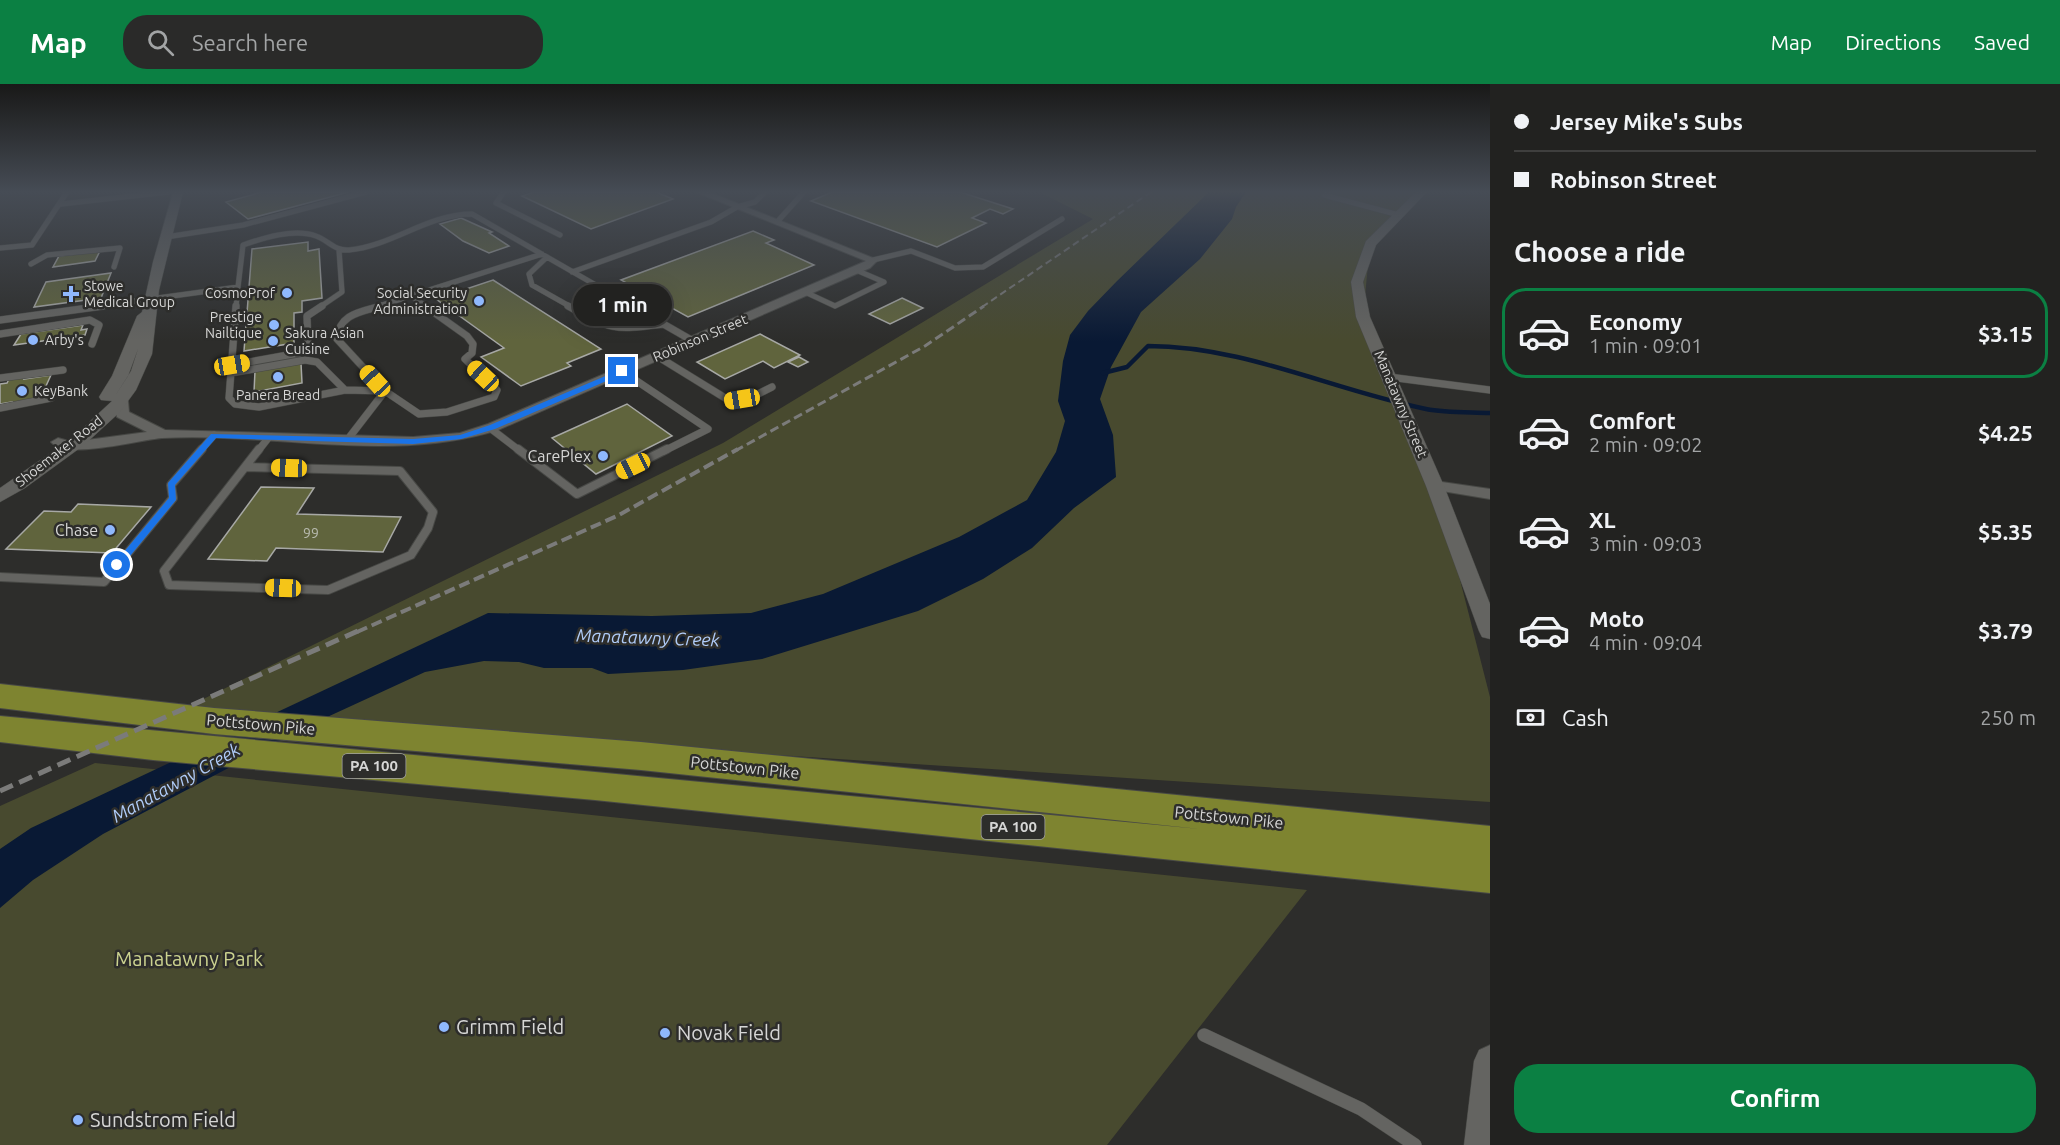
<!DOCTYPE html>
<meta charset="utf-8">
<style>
:root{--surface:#222220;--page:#2a2a29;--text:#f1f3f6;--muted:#a2a4a5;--line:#3f3f3e;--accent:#0b8043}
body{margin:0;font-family:Ubuntu,sans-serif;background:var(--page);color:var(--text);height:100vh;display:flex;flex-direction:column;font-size:22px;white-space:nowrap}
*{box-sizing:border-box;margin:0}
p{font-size:20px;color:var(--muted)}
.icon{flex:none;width:33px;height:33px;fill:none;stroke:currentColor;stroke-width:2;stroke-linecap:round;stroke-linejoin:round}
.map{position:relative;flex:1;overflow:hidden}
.side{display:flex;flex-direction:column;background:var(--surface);width:570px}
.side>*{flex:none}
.top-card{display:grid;align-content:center;height:132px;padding:0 24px;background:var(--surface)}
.end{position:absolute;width:27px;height:27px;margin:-14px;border:8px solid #1a73e8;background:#fff;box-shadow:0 0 0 3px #fff}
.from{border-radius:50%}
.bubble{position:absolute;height:42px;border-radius:21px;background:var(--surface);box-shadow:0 6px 24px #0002,0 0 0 2px var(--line);font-size:20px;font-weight:700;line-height:42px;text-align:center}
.car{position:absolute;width:18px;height:36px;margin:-18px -9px;border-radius:8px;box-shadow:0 0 4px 2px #0007;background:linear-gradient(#f5c518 24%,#345 0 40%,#f5c518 0 76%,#345 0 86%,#f5c518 0)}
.top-card b{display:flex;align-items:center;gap:21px;height:57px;font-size:22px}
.top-card b+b{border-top:2px solid var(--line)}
.top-card i{width:15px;height:15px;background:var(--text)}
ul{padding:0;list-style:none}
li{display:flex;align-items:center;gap:18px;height:90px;margin:0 12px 9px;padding:0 12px;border:3px solid transparent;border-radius:24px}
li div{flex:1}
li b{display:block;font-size:22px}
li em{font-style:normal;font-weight:700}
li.on{border-color:var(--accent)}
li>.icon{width:54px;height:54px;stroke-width:1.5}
h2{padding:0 24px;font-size:27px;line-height:72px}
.pay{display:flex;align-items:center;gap:15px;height:66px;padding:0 24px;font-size:22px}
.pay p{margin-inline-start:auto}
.button{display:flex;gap:12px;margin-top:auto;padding:12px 24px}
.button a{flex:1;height:69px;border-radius:24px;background:var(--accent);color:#fff;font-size:24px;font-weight:700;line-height:69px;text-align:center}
header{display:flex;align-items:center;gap:36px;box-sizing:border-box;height:84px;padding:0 30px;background:var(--accent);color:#fff}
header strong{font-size:28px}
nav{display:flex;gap:33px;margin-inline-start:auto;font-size:21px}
.search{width:420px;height:54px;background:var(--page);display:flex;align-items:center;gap:15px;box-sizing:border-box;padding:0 21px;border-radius:24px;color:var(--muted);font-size:22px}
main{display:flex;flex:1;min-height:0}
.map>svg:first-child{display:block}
</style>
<header>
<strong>Map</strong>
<div class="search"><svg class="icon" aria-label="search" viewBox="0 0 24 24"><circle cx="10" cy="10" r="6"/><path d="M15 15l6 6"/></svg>Search here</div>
<nav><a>Map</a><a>Directions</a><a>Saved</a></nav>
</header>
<main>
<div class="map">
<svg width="1490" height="1061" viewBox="0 0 1490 1061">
<rect width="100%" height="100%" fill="#2d2d2b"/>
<!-- green -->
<path fill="#484a2f" d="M 1039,108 L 1421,108 L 1370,160 L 1363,233 L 1436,402 L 1490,613 L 1490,718 L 171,631 L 723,359 L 1093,135 Z
M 95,679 L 1307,806 L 1107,1061 L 0,1061 L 0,722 Z"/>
<!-- water -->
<path fill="#091934" d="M 1209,108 L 1246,108 L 1236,123 L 1232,135 L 1200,175 L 1141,228 L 1111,283 L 1100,315 L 1113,351 L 1116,393 L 1074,424 L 1032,464 L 983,495 L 918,527 L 762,575 L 683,586 L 608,590 L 592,584 L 544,584 L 519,578 L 484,577 L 425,588 L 312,640 L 103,750 L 33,796 L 0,824 L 0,765 L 31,744 L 488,529 L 652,532 L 751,529 L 823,510 L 959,453 L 1027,416 L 1056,368 L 1065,337 L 1058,317 L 1063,277 L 1070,251 L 1088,227 L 1117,197 Z"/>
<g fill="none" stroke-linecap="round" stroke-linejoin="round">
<!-- stream -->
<path stroke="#091934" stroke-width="4.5" d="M 1103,289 L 1127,283 L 1148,262 C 1244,262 1332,306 1426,325 C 1446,329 1469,328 1490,329"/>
</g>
<!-- building -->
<path fill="#60643d" stroke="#a7a8a5" stroke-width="1.5" d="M 262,108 L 349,108 L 248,135 L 226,118 Z
M 534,108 L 656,108 L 673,115 L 591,145 L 522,112 Z
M 832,108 L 960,108 L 1013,125 L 1003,130 L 990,125 L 972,134 L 986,139 L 937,163 L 811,117 Z
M 461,134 L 492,148 L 489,149 L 509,162 L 489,169 L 463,157 L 440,140 Z
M 753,147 L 774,156 L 766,159 L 814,181 L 688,233 L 621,196 Z
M 308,158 L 308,167 L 319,165 L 322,214 L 302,217 L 302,228 L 294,229 L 294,259 L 244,267 L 252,165 Z
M 100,167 L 95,177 L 53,183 L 59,172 Z
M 111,189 L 101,214 L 34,223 L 46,198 Z
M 493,196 L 601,265 L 567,279 L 571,282 L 521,302 L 481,273 L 504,264 L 436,215 Z
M 902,214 L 923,224 L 890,240 L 869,230 Z
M 83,241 L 81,246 L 87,245 L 85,251 L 14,261 L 21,250 Z
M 760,250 L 800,271 L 774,284 L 763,277 L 725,295 L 697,278 Z
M 799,273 L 808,278 L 798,283 L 788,278 Z
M 301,279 L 302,299 L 254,308 L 255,287 Z
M 27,288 L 24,295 L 51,291 L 41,313 L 10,322 L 12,318 L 0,320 L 0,300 L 7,299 L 11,291 Z
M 627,320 L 672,352 L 596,390 L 552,354 Z
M 261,403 L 314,404 L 297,430 L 401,433 L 383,468 L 276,464 L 267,477 L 208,475 Z
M 78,420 L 151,423 L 112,469 L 6,465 L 44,427 L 71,428 Z"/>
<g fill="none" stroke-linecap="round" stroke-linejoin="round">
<defs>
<path id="service-far3" d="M 504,108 L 496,119 L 560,151
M 1328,108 L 1324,111 L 1399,131
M 61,120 L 168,108
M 777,138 L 804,108
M 166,153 L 243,141 L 366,108
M 0,164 L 32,161 L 67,108
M 547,173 L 529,190 L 532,201 L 571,223
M 873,176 L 911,167 L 955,184 L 983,183 L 1062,135
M 31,180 L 47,171 L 120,164 L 114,183
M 572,188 L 711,138 L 737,123 L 755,118 L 765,108
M 238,203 L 243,161 C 263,154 294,144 316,152 C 328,156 334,167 349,166 C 392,162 428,130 472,130 L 634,223
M 805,208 L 835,222 L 884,198 L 856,186
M 411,212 L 427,223
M 92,223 L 238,203 L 236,223
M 320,223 L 342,208 L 339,166
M 376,223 L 542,170"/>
<path id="service-far2" d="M 236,222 L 229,314 L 235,320 L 259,323 L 345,306 L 385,307 L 419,330 L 447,328 L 494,313 L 497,306 L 465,275 L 472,269 L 473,260 L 467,252 L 425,222
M 568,222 C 613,247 614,246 664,240
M 632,222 L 693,257
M 0,236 L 103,222
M 0,250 L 90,236 L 99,241 L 92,260
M 657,272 L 730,317 L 752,313 L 772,303
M 232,281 L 299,269 L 308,263 L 307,232 L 322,222
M 622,287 L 708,345 L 664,367
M 231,289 L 305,276 L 317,278 L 345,306
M 1389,293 L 1490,306
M 0,294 L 63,286
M 0,324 L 51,314
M 490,344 L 520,367
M 348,355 L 385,307 L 337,255 C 339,230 360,228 381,222
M 200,367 L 214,351
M 258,367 L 269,353"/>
<path id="service-far1" d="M 518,365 L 577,410 L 667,365
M 245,383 L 400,387 L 433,428 L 428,444 L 411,471 L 328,506 L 169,501 L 164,487 Z
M 245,383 L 259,365
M 0,493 L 104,498 L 173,414 L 171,401 L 202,365"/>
<path id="service" d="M 1204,951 L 1361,1025 L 1415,1061"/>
<path id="minor" d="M 696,108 L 709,108 L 878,176 L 870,184 L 498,346 C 390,380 273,348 162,354 C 138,356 67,376 51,358 L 58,354 L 72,358 L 147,348 L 117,333 L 114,317 L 121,313 L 128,317 L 129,328 L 165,346 L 413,353 L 460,349 L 488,340 L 866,177 Z
M 1435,397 L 1490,405 L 1490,415 L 1430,405 L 1427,402 L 1430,399 Z"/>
<path id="tertiary" d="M 173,108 L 183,108 L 159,206 L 152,270 L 136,306 L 120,328 L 84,361 L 25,404 L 0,418 L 0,404 L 72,354 L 112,317 L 101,316 L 99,313 L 112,292 L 137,232 L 142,228 L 153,178 ZM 138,265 L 131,287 L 115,312 L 128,292 Z
M 1416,108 L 1427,108 L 1376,161 L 1363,198 L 1370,233 L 1444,402 L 1490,520 L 1490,555 L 1482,553 L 1479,547 L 1426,402 L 1356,233 L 1351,198 L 1366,157 Z
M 1490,961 L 1490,1061 L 1464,1061 L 1474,977 L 1479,966 Z"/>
<path id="trunk" d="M 0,600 L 214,624 L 641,658 L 1490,742 L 1490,809 L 595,716 L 153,676 L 0,658 L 0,632 L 1200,745 L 641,686 L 214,650 L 0,624 Z"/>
</defs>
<!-- service-far3 casing -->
<use href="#service-far3" stroke="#474845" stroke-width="6"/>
<!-- service-far2 casing -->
<use href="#service-far2" stroke="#474845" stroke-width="8"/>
<!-- service-far1 casing -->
<use href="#service-far1" stroke="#474845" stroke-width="10"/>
<!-- service casing -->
<use href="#service" stroke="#474845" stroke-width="14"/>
<!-- minor casing -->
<use href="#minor" stroke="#474845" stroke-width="2"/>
<!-- tertiary casing -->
<use href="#tertiary" stroke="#474845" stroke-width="1"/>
<!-- trunk casing -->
<use href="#trunk" stroke="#474845" stroke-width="2"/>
<!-- service-far3 -->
<use href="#service-far3" stroke="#646461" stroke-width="5"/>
<!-- service-far2 -->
<use href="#service-far2" stroke="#646461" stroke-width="7"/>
<!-- service-far1 -->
<use href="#service-far1" stroke="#646461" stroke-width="8"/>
<!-- service -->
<use href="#service" stroke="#646461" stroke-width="13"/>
<!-- minor -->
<use href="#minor" fill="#646461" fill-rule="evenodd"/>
<!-- tertiary -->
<use href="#tertiary" fill="#646461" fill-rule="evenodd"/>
<!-- trunk -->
<use href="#trunk" fill="#7e8430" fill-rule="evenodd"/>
<!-- rail-far3 -->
<path stroke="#7b7b7a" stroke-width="2" stroke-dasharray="7 4" stroke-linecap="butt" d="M 982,223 L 1151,108"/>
<!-- rail-far2 -->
<path stroke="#7b7b7a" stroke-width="3" stroke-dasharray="9 4.5" stroke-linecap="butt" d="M 735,367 L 925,262 L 984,222"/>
<!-- rail-far1 -->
<path stroke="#7b7b7a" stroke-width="4" stroke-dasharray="11 5" stroke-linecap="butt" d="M 357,548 L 617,432 L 738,365"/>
<!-- rail -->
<path stroke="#7b7b7a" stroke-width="5" stroke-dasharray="14 7" stroke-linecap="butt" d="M 0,707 L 360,546"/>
</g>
<!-- sky -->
<linearGradient id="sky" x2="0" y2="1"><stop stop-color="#191918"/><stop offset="0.42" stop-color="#464c55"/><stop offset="1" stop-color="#464c55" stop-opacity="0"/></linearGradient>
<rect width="1490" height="257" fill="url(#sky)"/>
<!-- route -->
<path fill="#1a73e8" d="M 622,285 L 625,289 L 495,345 L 461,355 L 413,360 L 216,354 L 175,401 L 176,416 L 121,483 L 113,481 L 169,414 L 168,399 L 211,350 L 413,355 L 460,351 L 490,341 Z"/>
<!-- markers -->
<g fill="#8fb8fd" stroke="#2d2d2b" stroke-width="2">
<circle cx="287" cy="209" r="6"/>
<path d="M68 201h6v6h6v6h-6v6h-6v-6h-6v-6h6z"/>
<circle cx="479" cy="217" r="6"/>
<circle cx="274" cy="241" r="6"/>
<circle cx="33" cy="256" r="6"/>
<circle cx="273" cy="257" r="6"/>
<circle cx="278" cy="293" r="6"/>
<circle cx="22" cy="307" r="6"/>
<circle cx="603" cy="372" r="6"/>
<circle cx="110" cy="446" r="6"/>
<circle cx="444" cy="943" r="6"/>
<circle cx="665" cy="949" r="6"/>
<circle cx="78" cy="1036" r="6"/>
</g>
<g text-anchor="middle" stroke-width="5" stroke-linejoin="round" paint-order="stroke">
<!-- far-poi labels -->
<g font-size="14" fill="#d6d6d5" stroke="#2d2d2b" text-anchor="start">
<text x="84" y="207">Stowe<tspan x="84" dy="16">Medical Group</tspan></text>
<text x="275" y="214" text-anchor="end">CosmoProf</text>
<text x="467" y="214" text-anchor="end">Social Security<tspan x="467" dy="16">Administration</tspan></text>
<text x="262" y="238" text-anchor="end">Prestige<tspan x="262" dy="16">Nailtique</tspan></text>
<text x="285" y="254">Sakura Asian<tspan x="285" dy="16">Cuisine</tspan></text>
<text x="45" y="261">Arby's</text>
<text x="34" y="312">KeyBank</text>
<text x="278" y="316" text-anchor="middle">Panera Bread</text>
</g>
<!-- far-street labels -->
<g font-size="14" fill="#d6d6d5" stroke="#2d2d2b">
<text transform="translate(700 254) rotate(-23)" y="5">Robinson Street</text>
<text transform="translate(1401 320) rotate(67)" y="5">Manatawny Street</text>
<text transform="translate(59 367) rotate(-38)" y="5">Shoemaker Road</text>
</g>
<!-- number labels -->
<g font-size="14" fill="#b8baaf">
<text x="311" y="454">99</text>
</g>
<!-- shield labels -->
<g fill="#2d2d2b" stroke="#a3a3a2" stroke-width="1.5">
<rect x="342.5" y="670" width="63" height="24" rx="4.5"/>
<rect x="981.5" y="731" width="63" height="24" rx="4.5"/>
</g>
<g font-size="15" font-weight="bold" fill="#d6d6d5">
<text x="374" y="687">PA 100</text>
<text x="1013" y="748">PA 100</text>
</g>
<!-- poi labels -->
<g font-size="16" fill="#d6d6d5" stroke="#2d2d2b" text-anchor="end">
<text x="591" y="378">CarePlex</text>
<text x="98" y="452">Chase</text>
</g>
<!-- street labels -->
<g font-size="16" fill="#d6d6d5" stroke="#2d2d2b">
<text transform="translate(261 640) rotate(5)" y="6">Pottstown Pike</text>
<text transform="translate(745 683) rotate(6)" y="6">Pottstown Pike</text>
<text transform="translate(1229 733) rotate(6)" y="6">Pottstown Pike</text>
</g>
<!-- water labels -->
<g font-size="18" font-style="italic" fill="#b0ccf9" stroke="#2d2d2b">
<text transform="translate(648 554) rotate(2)" y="6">Manatawny Creek</text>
<text transform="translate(176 699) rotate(-29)" y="6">Manatawny Creek</text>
</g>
<!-- near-park labels -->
<g font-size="20" fill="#cbd28f" stroke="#2d2d2b">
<text x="189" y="882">Manatawny Park</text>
</g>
<!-- near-poi labels -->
<g font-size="20" fill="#d6d6d5" stroke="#2d2d2b" text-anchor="start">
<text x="456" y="950">Grimm Field</text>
<text x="677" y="956">Novak Field</text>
<text x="90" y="1043">Sundstrom Field</text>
</g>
</g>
</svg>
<i class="end from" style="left:117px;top:481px"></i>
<i class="end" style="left:622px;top:287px"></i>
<div class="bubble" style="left:573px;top:200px;width:99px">1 min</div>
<i class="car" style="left:232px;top:281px;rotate:80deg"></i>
<i class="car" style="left:483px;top:292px;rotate:313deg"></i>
<i class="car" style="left:375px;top:297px;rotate:317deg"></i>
<i class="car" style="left:742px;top:315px;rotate:261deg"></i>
<i class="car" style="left:633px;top:382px;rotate:244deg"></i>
<i class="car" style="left:289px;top:384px;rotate:272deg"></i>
<i class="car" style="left:283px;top:504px;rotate:272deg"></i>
</div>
<section class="side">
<div class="top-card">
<b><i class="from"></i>Jersey Mike's Subs</b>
<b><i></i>Robinson Street</b>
</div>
<h2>Choose a ride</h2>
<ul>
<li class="on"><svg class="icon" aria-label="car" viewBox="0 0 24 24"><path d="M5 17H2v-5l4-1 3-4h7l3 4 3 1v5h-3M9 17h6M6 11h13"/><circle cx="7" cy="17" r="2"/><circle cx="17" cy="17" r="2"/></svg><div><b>Economy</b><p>1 min · 09:01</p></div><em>$3.15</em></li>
<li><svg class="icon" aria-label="car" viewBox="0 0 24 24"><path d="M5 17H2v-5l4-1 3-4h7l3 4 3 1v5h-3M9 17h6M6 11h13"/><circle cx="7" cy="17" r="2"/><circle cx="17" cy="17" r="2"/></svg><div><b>Comfort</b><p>2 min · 09:02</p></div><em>$4.25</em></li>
<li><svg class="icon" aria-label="car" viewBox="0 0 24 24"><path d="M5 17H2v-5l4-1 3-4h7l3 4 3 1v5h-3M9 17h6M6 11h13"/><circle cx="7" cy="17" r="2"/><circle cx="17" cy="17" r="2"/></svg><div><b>XL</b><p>3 min · 09:03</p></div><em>$5.35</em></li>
<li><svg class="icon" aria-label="car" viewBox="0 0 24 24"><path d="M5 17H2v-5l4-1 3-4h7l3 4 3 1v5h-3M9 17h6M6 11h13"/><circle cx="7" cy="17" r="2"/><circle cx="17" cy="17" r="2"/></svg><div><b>Moto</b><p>4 min · 09:04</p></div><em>$3.79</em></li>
</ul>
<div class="pay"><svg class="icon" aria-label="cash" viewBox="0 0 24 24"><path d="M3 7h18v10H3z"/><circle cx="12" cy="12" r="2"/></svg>Cash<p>250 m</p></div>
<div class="button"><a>Confirm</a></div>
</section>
</main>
